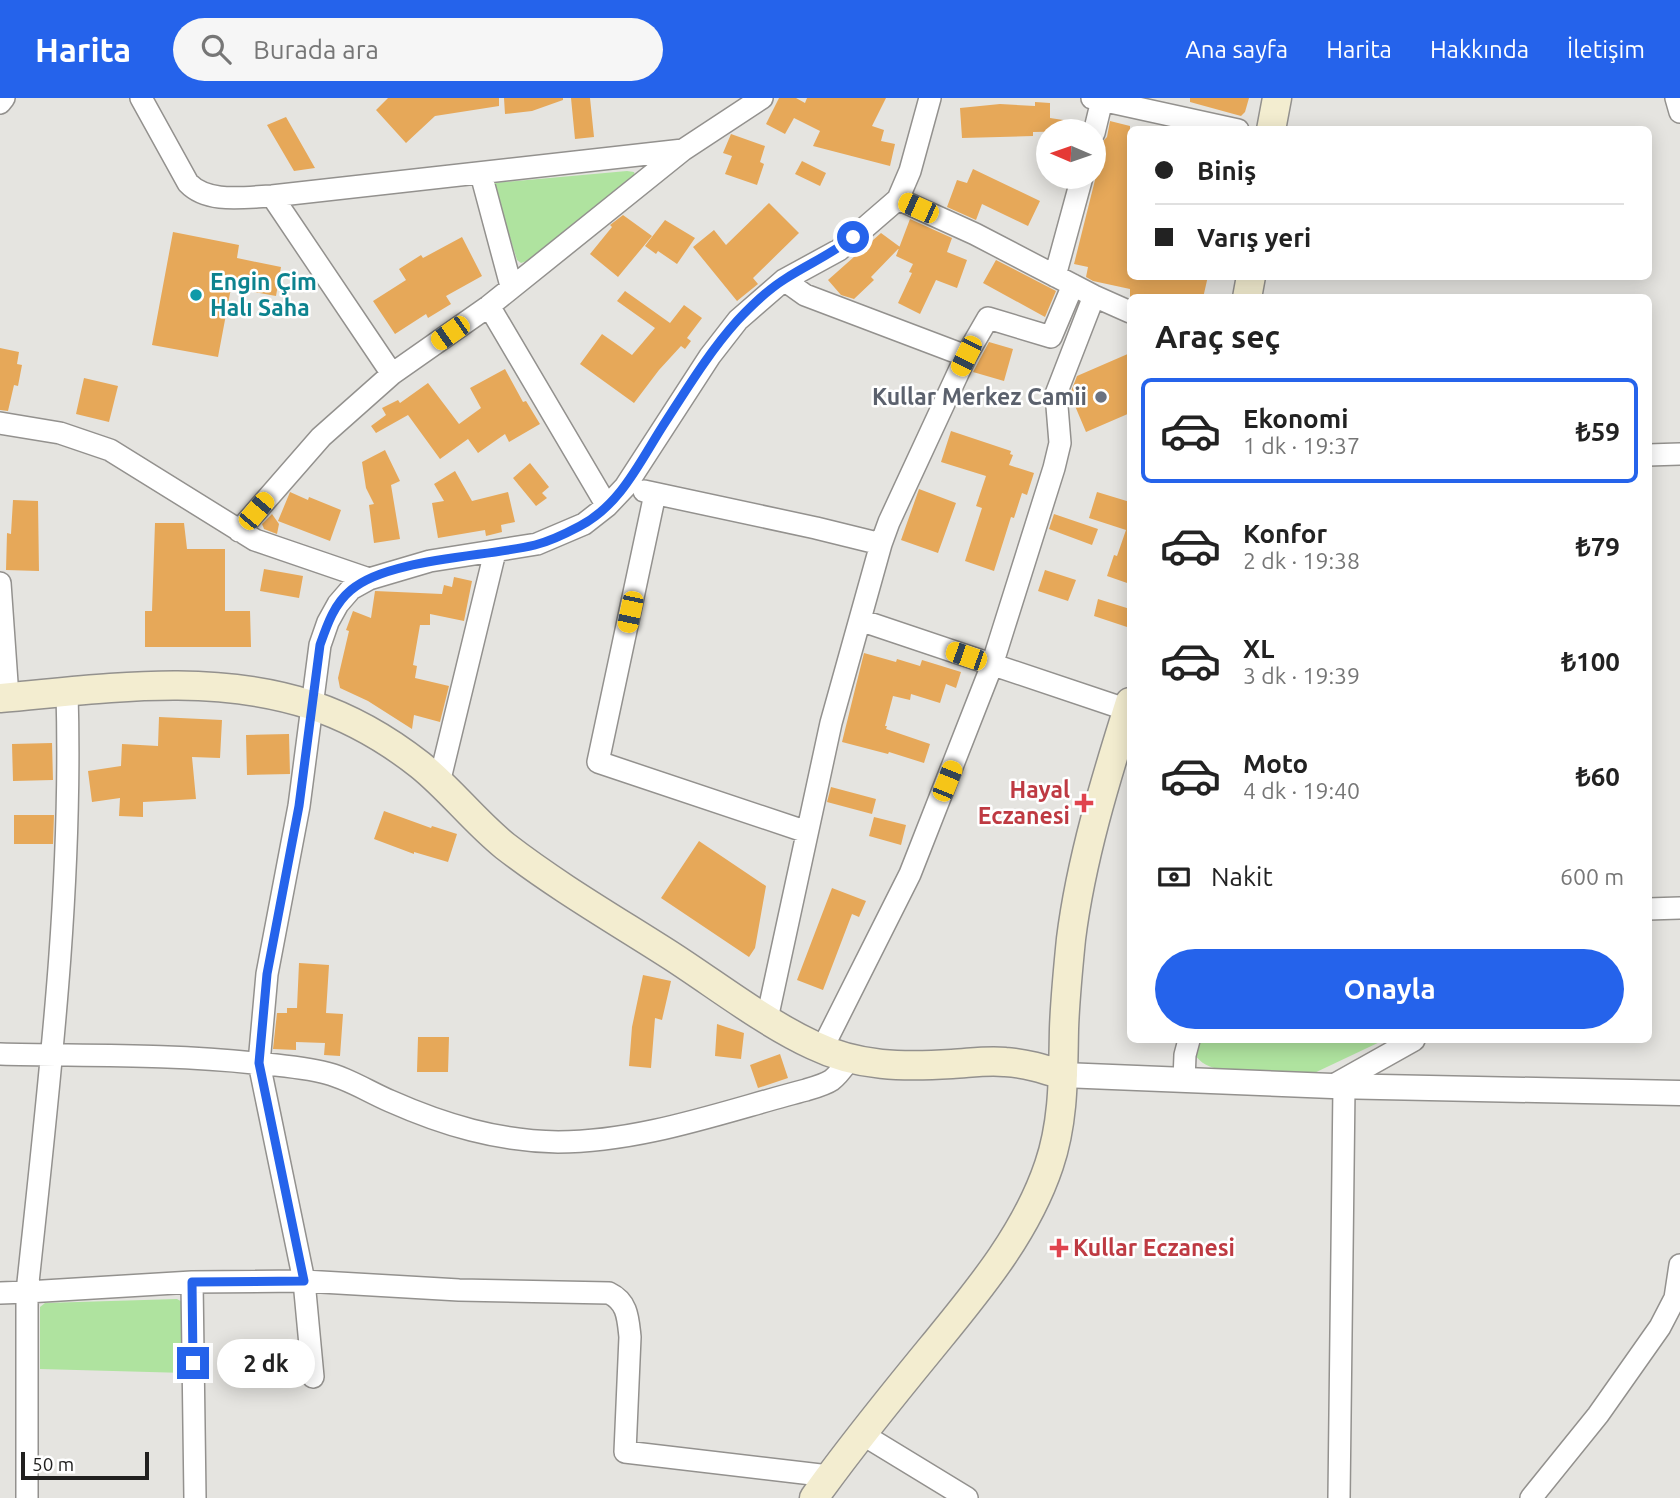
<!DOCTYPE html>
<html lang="tr">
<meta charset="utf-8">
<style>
:root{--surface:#fff;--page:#f6f6f6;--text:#222;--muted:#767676;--line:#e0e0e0;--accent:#2563eb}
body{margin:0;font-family:Ubuntu,sans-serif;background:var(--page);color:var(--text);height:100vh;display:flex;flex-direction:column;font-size:26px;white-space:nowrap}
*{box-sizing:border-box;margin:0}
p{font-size:23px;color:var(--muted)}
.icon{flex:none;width:38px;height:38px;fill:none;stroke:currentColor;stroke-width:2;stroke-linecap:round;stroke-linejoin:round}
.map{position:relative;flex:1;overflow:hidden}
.panel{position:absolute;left:1127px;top:196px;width:525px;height:749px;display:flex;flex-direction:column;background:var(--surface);border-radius:10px;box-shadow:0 4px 18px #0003}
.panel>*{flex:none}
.top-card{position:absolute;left:1127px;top:28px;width:525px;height:154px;border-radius:10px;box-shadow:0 4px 18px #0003;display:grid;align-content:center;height:154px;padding:0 28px;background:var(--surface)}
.needle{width:46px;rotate:272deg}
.controls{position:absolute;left:1036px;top:21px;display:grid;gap:14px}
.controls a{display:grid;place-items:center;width:70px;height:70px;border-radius:50%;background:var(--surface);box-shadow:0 4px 18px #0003;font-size:35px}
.scale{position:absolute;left:21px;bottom:18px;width:128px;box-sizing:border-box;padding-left:7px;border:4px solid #21201f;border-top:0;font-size:19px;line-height:24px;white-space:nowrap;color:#21201f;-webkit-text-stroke:5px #fff;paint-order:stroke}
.end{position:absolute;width:32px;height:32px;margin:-16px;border:9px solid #2563eb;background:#fff;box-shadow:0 0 0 4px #fff}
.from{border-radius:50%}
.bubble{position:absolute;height:49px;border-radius:24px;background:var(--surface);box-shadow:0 4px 18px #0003;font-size:23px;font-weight:600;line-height:49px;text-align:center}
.car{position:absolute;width:21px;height:42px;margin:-21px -10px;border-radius:9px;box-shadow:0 0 5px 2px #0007;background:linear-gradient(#f5c518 24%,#345 0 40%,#f5c518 0 76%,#345 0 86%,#f5c518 0)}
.top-card b{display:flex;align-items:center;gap:24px;height:66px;font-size:26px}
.top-card b+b{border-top:2px solid var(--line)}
.top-card i{width:18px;height:18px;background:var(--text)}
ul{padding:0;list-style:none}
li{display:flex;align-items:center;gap:21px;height:105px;margin:0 14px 10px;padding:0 14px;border:4px solid transparent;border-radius:10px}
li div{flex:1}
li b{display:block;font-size:26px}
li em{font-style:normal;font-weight:600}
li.active{border-color:var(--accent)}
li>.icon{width:63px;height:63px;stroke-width:1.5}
h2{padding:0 28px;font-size:32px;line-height:84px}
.pay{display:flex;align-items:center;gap:18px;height:77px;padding:0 28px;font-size:26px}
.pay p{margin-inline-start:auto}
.cta{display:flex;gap:14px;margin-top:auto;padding:14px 28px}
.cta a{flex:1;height:80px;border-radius:42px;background:var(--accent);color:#fff;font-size:28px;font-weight:600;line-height:80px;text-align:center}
header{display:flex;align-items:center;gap:42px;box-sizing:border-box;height:98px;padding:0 35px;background:var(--accent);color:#fff}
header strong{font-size:33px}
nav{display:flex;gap:38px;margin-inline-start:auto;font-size:24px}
.search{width:490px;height:63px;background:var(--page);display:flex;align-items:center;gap:18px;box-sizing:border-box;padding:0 24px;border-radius:38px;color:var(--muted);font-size:26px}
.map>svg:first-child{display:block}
</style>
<header>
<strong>Harita</strong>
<div class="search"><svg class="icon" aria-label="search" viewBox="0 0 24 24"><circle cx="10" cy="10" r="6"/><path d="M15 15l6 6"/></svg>Burada ara</div>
<nav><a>Ana sayfa</a><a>Harita</a><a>Hakkında</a><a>İletişim</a></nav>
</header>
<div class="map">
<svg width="1680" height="1400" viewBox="0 0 1680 1400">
<rect width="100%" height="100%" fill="#e5e4e0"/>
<!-- green -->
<path fill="#afe39f" d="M 627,73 L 634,74 L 635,77 L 527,163 L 521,165 L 517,162 L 493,85 Z
M 1195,942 L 1384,942 L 1310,977 L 1218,971 C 1205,968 1198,963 1191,951 Z
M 177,1201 L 184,1205 L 186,1275 L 40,1271 L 40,1209 L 45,1205 Z"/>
<!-- building -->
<path fill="#e6a859" d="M 388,0 L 499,0 L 499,8 L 435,18 L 406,45 L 376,12 Z
M 504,0 L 563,0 L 563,2 L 532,13 L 505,16 Z
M 571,0 L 590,0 L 594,39 L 575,41 Z
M 779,0 L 796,0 L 805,5 L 807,0 L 886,0 L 872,28 L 884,32 L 881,43 L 895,46 L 890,68 L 813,48 L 820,33 L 794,20 L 785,36 L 766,26 Z
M 1190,0 L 1249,0 L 1245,14 L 1241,18 L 1190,4 Z
M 1035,4 L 1050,5 L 1050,20 L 1083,25 L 1081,33 L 1033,34 L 1033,38 L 962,40 L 960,10 L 1000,6 L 1035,8 Z
M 286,19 L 315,70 L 294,73 L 267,27 Z
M 1110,23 L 1130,28 L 1130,178 L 1208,178 L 1203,200 L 1130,200 L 1130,191 L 1093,183 L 1086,179 L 1088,169 L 1074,166 L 1095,82 L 1100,46 L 1107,39 Z
M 731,36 L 765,48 L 760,64 L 764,66 L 757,87 L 725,76 L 732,58 L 723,55 Z
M 802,63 L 826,75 L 820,88 L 795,76 Z
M 973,71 L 1040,103 L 1028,128 L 982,106 L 976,122 L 947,109 L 957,82 L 967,85 Z
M 769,105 L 799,135 L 753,180 L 758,186 L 737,203 L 693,149 L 714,132 L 726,147 Z
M 623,117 L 652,138 L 618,179 L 590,156 L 612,129 L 610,127 Z
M 910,121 L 952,140 L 947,154 L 967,162 L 957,190 L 936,182 L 920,216 L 898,205 L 912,175 L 909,174 L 913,166 L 896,158 Z
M 665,122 L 695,140 L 677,166 L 658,153 L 656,156 L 645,148 Z
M 173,134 L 239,147 L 237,160 L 281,169 L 276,198 L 231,190 L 218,259 L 152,247 Z
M 881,135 L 900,149 L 871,179 L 874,182 L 854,201 L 841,197 L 828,182 Z
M 462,139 L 482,178 L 446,198 L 451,206 L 428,220 L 426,216 L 395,236 L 373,203 L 406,182 L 399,171 L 421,157 L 423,160 Z
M 996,162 L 1056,193 L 1045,219 L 983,185 Z
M 625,193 L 670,225 L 684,207 L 702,220 L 687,240 L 691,243 L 685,251 L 681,248 L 659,272 L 634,305 L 580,266 L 602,236 L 632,257 L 655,230 L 617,203 Z
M 989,244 L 1013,251 L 1004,283 L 973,274 Z
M 0,250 L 19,254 L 17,266 L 22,267 L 18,288 L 14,287 L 8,313 L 0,312 Z
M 1130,255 L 1130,315 L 1086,334 L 1070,296 L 1077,278 Z
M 505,271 L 523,304 L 526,303 L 540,326 L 509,344 L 505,336 L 478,355 L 468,341 L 440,361 L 408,317 L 376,335 L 371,328 L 386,317 L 382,310 L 398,302 L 400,305 L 428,285 L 459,326 L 481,310 L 470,290 Z
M 84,280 L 118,288 L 109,324 L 76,316 Z
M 951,333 L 1011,353 L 1010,356 L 1013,357 L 1009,367 L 1034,375 L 1027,397 L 1022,395 L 1014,420 L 1011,419 L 994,473 L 965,463 L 982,410 L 976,408 L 986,378 L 941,364 Z
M 385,352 L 400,383 L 391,387 L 400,441 L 374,445 L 369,407 L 374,406 L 366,390 L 362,364 Z
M 530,365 L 549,389 L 542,395 L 547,400 L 536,408 L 513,380 Z
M 455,373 L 472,403 L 508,394 L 515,424 L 501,427 L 502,434 L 486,438 L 485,432 L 438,440 L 432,405 L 444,403 L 434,386 Z
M 919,391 L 956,405 L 938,455 L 901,442 Z
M 290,394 L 308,402 L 309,399 L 341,412 L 330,443 L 278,423 Z
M 1097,394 L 1130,404 L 1130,486 L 1107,478 L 1114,457 L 1117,458 L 1126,432 L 1089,420 Z
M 13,402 L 38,403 L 39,473 L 6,472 L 7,435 L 11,436 Z
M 272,416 L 279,426 L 277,436 L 264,431 L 262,426 Z
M 1054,416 L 1098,431 L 1092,447 L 1049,431 Z
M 155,425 L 184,425 L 187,451 L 225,451 L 225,513 L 250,513 L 251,549 L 145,549 L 145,513 L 152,513 Z
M 264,471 L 303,478 L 299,500 L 260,493 Z
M 1045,472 L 1076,482 L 1068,503 L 1038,493 Z
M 454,479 L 472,483 L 464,523 L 430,516 L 430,527 L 420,527 L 413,567 L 417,568 L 415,580 L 449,588 L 440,624 L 414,617 L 412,631 L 368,603 L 340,590 L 338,580 L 349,533 L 346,532 L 353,513 L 371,520 L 375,493 L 442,496 L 444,487 L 452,489 Z
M 1098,501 L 1130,511 L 1130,530 L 1094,518 Z
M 864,555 L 896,564 L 897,561 L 920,568 L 922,562 L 961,574 L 956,590 L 946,586 L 940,605 L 911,596 L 910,602 L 893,598 L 885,628 L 887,628 L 886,631 L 930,646 L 924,665 L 889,654 L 888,656 L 842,644 Z
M 159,619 L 222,622 L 220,660 L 192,659 L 196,701 L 143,704 L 143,719 L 119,718 L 120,700 L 92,704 L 88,673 L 121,668 L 122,646 L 158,648 Z
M 289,636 L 290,676 L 247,677 L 246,637 Z
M 52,645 L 53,682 L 13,683 L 12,646 Z
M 831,689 L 876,701 L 872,716 L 827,704 Z
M 384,713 L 431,730 L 432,728 L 457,736 L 448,764 L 414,754 L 414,756 L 374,741 Z
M 14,717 L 54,717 L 53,746 L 14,746 Z
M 874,719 L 906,727 L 901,747 L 869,738 Z
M 699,743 L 766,788 L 755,850 L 749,859 L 661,800 Z
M 832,790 L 866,803 L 859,819 L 852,816 L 823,892 L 797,882 Z
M 299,865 L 329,867 L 326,915 L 343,916 L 340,958 L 324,957 L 325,945 L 296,944 L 296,952 L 273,951 L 277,915 L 287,915 L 287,910 L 297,910 Z
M 643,877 L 671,883 L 662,922 L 655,920 L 651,970 L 629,968 L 632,929 Z
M 717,926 L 744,935 L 741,961 L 715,958 Z
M 418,939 L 449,939 L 448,974 L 417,974 Z
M 780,956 L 788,980 L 758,990 L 750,967 Z"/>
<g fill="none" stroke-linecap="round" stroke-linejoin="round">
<defs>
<path id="minor" d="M 141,0 L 188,85 C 208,106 245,99 272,98 L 683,52 L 762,0
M 1092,0 L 1238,32
M 1676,0 L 1680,14
M 0,5 L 4,0
M 1094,35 L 1102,2
M 481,76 L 511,188
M 272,98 L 392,276
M 898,101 L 975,136 L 1094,198 L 1130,214
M 1055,178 L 1082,79
M 784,182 L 805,197 L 966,258
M 489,208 L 683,52
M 0,325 L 60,335 L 110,352 L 255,442 L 369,481
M 1648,357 L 1680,356
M 644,393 L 816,430 L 881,446
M 655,396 L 598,664 L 807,734
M 239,433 L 321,339 L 392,276 L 489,208 L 607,408
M 0,485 L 8,599
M 860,522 L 1128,612
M 67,594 C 73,794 48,995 27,1194 L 192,1184
M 439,685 L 495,454
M 1648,811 L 1680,810
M 767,921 L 831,625 L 881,446 L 889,424 L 966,258 L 988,220 L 1051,239 L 1073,187
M 822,951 L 910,776 L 992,567 L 1054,370 L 1060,345 L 1056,296 L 1094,198
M 0,956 C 84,958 170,956 254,965 C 277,967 300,969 322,974 C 346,979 367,993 390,1003 C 444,1027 498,1043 558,1044 C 642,1044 725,1013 806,992 C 832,984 833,984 849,962
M 1184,982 L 1185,957 L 1189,942
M 1332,988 L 1414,942
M 0,1195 L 27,1194 L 27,1400
M 313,1279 L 304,1183 L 259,965 L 267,876 L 299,708 L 320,547 L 328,524 L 338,506 L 351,491 L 369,481 L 430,463 L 537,446 L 584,426 L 607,408 L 625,389 L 710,258 L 738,222 L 784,182 L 839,152 L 898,101 L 910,73 L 930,0
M 862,1336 L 967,1400
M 195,1400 L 192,1184 L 304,1183 L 459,1192 L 609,1195 C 628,1204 628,1221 630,1239 L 625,1354 L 829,1378
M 1339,1400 L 1344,989
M 1531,1400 L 1598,1317 L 1660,1229 L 1675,1200 L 1680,1167"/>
<path id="tertiary" d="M 1063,977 L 1332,988 L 1680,995"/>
<path id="secondary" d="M 1271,32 L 1277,0
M 1247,200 L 1251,178
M 0,600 C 104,591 210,574 311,607 C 350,620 387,641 420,667 C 450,691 474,723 505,748 C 558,789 617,823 673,859 C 719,889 764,924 813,947 C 858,969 904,969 952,966 C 970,965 988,962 1005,964 C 1025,965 1044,971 1063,977
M 814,1400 C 851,1348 891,1299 932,1249 C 977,1194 1026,1136 1049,1067 C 1064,1023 1063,977 1064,931 C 1065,901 1068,871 1071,841 C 1081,761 1106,680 1130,604"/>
</defs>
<!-- minor casing -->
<use href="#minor" stroke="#93918e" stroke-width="24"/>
<!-- tertiary casing -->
<use href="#tertiary" stroke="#93918e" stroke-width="27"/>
<!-- secondary casing -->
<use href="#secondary" stroke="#93918e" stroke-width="31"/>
<!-- minor -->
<use href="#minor" stroke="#fff" stroke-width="21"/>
<!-- tertiary -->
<use href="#tertiary" stroke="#fff" stroke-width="24"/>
<!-- secondary -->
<use href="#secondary" stroke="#f3edd0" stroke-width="28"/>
</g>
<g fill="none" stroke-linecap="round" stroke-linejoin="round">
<!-- route -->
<path stroke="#2563eb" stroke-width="9" d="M 193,1265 L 192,1184 L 304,1183 L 259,965 L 267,876 L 299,708 L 320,547 C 327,527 334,506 351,492 C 388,460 487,459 535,447 C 551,443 565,436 580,428 C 622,406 641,361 666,323 C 688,289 710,253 737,223 C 751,208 769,191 785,181 C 808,166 832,156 853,139"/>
</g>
<!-- markers -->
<circle fill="#0f9aa8" stroke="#fff" stroke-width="2.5" cx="196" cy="197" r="7"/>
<circle fill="#6b7280" stroke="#fff" stroke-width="2.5" cx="1101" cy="299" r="7"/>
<g fill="#e0444e" stroke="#fff" stroke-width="2.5">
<path d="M1080.5 694.5h7v7h7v7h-7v7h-7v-7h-7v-7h7z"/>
<path d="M1055.5 1139.5h7v7h7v7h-7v7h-7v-7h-7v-7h7z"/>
</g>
<g text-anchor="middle" stroke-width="5" stroke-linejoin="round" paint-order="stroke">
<!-- culture labels -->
<g font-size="23" font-weight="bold" fill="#0d838f" stroke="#fff" text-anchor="start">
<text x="210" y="192">Engin Çim<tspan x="210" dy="26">Halı Saha</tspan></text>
</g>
<!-- worship labels -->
<g font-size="23" font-weight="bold" fill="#5b616d" stroke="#fff" text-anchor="end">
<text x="1087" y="307">Kullar Merkez Camii</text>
</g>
<!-- health labels -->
<g font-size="23" font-weight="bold" fill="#be3a42" stroke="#fff" text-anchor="end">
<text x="1070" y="700">Hayal<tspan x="1070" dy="26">Eczanesi</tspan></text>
<text x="1073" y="1158" text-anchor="start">Kullar Eczanesi</text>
</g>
</g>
</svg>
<div class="controls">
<a><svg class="needle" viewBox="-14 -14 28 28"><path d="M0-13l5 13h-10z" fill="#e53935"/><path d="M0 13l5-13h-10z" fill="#767676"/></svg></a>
</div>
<div class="scale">50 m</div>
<i class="end from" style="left:853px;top:139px"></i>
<i class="end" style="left:193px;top:1265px"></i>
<div class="bubble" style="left:217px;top:1241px;width:98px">2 dk</div>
<i class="car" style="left:918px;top:110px;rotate:294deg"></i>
<i class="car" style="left:450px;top:235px;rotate:235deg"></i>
<i class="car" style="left:966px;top:258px;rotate:206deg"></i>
<i class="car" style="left:256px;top:413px;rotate:40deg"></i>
<i class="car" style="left:630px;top:514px;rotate:192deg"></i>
<i class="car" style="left:966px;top:558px;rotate:289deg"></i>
<i class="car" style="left:947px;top:683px;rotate:22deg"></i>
<div class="top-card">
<b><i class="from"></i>Biniş</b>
<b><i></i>Varış yeri</b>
</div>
<section class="panel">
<h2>Araç seç</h2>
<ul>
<li class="active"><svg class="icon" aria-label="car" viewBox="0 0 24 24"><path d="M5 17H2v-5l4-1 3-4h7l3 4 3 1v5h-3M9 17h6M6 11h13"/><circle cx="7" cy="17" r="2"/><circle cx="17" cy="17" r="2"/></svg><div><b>Ekonomi</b><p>1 dk · 19:37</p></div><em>₺59</em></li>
<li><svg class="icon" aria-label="car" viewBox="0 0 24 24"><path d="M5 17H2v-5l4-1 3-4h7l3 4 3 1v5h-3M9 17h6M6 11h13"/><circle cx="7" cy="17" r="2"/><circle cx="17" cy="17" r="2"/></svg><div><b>Konfor</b><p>2 dk · 19:38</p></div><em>₺79</em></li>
<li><svg class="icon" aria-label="car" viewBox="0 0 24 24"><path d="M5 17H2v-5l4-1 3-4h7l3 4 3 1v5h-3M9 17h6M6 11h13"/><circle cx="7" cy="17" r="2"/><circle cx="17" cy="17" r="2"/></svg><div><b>XL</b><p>3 dk · 19:39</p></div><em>₺100</em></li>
<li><svg class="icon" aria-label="car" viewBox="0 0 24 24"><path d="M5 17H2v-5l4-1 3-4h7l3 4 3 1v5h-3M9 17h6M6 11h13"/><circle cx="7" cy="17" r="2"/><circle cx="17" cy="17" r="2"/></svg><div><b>Moto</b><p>4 dk · 19:40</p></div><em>₺60</em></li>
</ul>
<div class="pay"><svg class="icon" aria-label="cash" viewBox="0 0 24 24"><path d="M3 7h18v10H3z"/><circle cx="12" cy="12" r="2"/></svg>Nakit<p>600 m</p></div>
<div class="cta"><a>Onayla</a></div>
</section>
</div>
